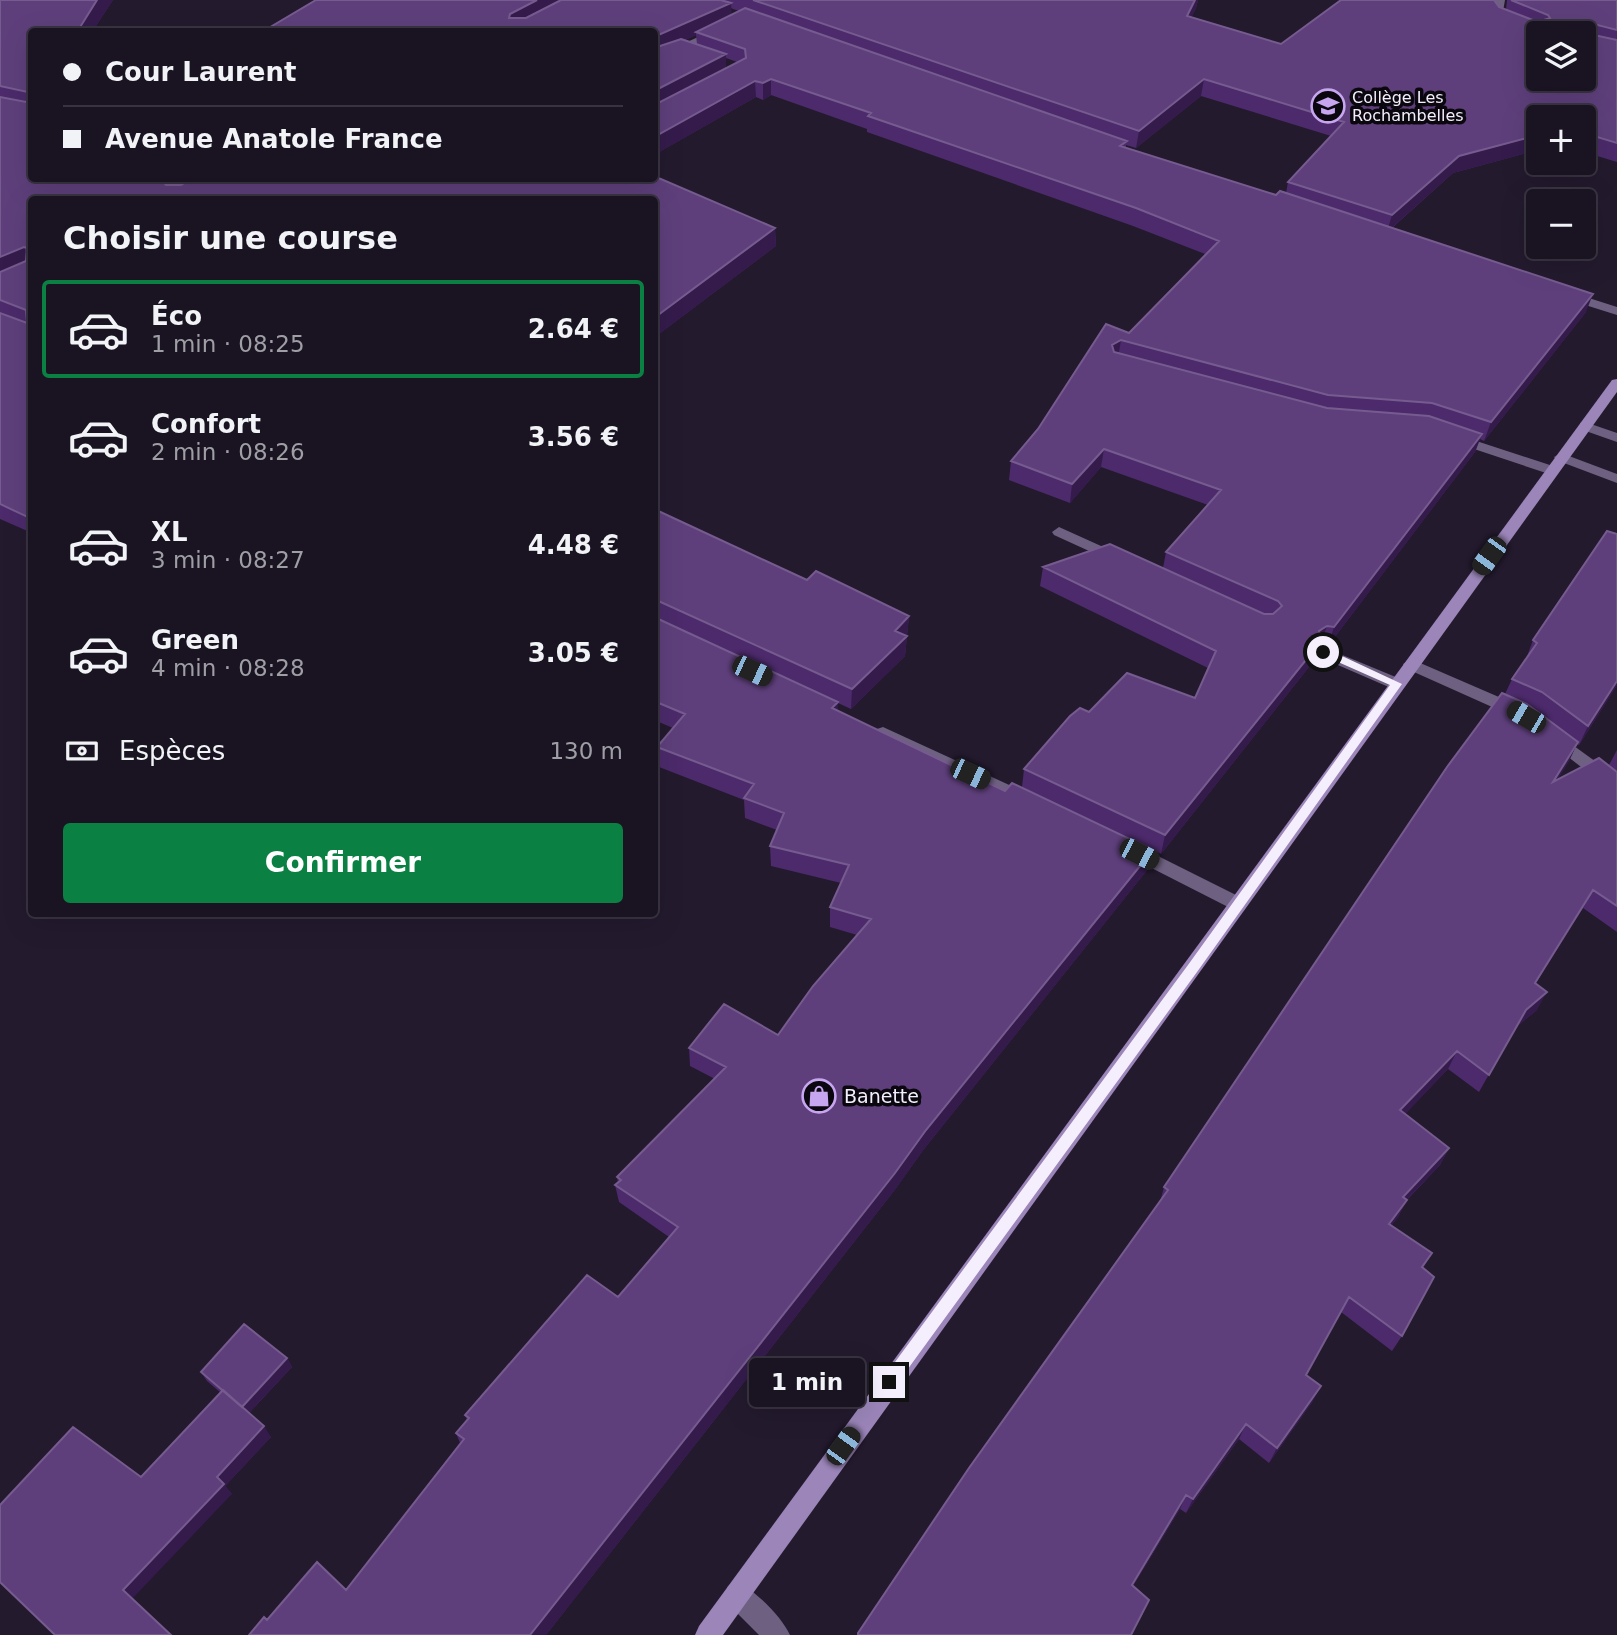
<!DOCTYPE html>
<html lang="fr">
<meta charset="utf-8">
<style>
:root{--surface:#1a1422;--page:#27212f;--text:#f1f3f6;--muted:#9f9ea5;--line:#383340;--accent:#0b8043}
body{margin:0;font-family:"DejaVu Sans",sans-serif;background:var(--page);color:var(--text);height:100vh;display:flex;flex-direction:column;font-size:26px;white-space:nowrap}
*{box-sizing:border-box;margin:0}
p{font-size:23px;color:var(--muted)}
.icon{flex:none;width:38px;height:38px;fill:none;stroke:currentColor;stroke-width:2;stroke-linecap:round;stroke-linejoin:round}
.map{position:relative;flex:1;overflow:hidden}
.side{position:absolute;left:28px;top:196px;width:630px;height:721px;display:flex;flex-direction:column;background:var(--surface);border-radius:7px;box-shadow:0 7px 28px #0002,0 0 0 2px var(--line)}
.side>*{flex:none}
.hud{position:absolute;left:28px;top:28px;width:630px;height:154px;border-radius:7px;box-shadow:0 7px 28px #0002,0 0 0 2px var(--line);display:grid;align-content:center;height:154px;padding:0 35px;background:var(--surface)}
.tools{position:absolute;left:1526px;top:21px;display:grid;gap:14px}
.tools a{display:grid;place-items:center;width:70px;height:70px;border-radius:7px;background:var(--surface);box-shadow:0 7px 28px #0002,0 0 0 2px var(--line);font-size:35px}
.end{position:absolute;width:32px;height:32px;margin:-16px;border:9px solid #f5effd;background:#111;box-shadow:0 0 0 4px #111}
.from{border-radius:50%}
.bubble{position:absolute;height:49px;border-radius:7px;background:var(--surface);box-shadow:0 7px 28px #0002,0 0 0 2px var(--line);font-size:23px;font-weight:700;line-height:49px;text-align:center}
.car{position:absolute;width:21px;height:42px;margin:-21px -10px;border-radius:9px;box-shadow:0 0 5px 2px #0007;background:linear-gradient(#222 24%,#8ab4d8 0 40%,#222 0 76%,#8ab4d8 0 86%,#222 0)}
.hud b{display:flex;align-items:center;gap:24px;height:66px;font-size:26px}
.hud b+b{border-top:2px solid var(--line)}
.hud i{width:18px;height:18px;background:var(--text)}
ul{padding:0;list-style:none}
li{display:flex;align-items:center;gap:21px;height:98px;margin:0 14px 10px;padding:0 21px;border:4px solid transparent;border-radius:7px}
li div{flex:1}
li b{display:block;font-size:26px}
li em{font-style:normal;font-weight:700}
li.current{border-color:var(--accent)}
li>.icon{width:63px;height:63px;stroke-width:1.5}
h2{padding:0 35px;font-size:32px;line-height:84px}
.pay{display:flex;align-items:center;gap:18px;height:77px;padding:0 35px;font-size:26px}
.pay p{margin-inline-start:auto}
.button{display:flex;gap:14px;margin-top:auto;padding:14px 35px}
.button a{flex:1;height:80px;border-radius:7px;background:var(--accent);color:#fff;font-size:28px;font-weight:700;line-height:80px;text-align:center}
.map>svg:first-child{display:block}
</style>
<div class="map">
<svg width="1617" height="1635" viewBox="0 0 1617 1635">
<rect width="100%" height="100%" fill="#231a2e"/>
<g fill="none" stroke-linecap="round" stroke-linejoin="round">
<!-- lane -->
<path fill="#6e6080" fill-rule="evenodd" d="M 718,28 L 723,31 L 722,33 L 654,64 L 654,57 Z
M 1455,434 L 1556,467 L 1558,470 L 1556,473 L 1546,473 L 1450,441 L 1450,435 Z
M 1059,527 L 1121,555 L 1123,558 L 1121,561 L 1111,561 L 1054,535 L 1052,532 Z
M 1323,647 L 1403,680 L 1405,684 L 1403,688 L 1391,688 L 1317,656 L 1315,652 Z
M 1411,659 L 1522,707 L 1524,711 L 1516,717 L 1510,715 L 1405,668 L 1403,664 Z
M 1556,733 L 1617,777 L 1617,792 L 1611,790 L 1550,743 L 1548,739 L 1550,735 Z
M 737,1582 C 755,1590 782,1617 790,1635 L 759,1635 L 728,1604 L 724,1595 L 728,1586 Z"/>
<!-- street -->
<path fill="#6e6080" fill-rule="evenodd" d="M 1495,0 L 1505,0 L 1502,17 L 1542,33 L 1534,36 L 1496,21 L 1491,15 Z
M 1567,291 L 1617,307 L 1617,315 L 1563,298 L 1563,292 Z
M 1585,422 L 1617,433 L 1617,442 L 1580,429 L 1580,423 Z
M 1561,453 L 1617,474 L 1617,483 L 1556,460 L 1554,457 Z
M 883,727 L 1031,795 L 1034,800 L 1031,805 L 1019,805 L 877,737 L 875,733 L 877,729 Z
M 1130,842 L 1244,899 L 1247,904 L 1244,909 L 1232,909 L 1124,854 L 1121,849 L 1124,844 Z"/>
<!-- secondary -->
<path fill="#9b85b9" fill-rule="evenodd" d="M 1617,379 L 1617,392 L 723,1635 L 695,1635 L 699,1626 L 1612,380 Z"/>
</g>
<!-- wall -->
<path fill="#4c2a6b" fill-rule="evenodd" d="M 0,0 L 113,0 L 92,32 L 32,32 L 32,178 L 654,178 L 654,176 L 775,228 L 776,246 L 655,337 L 654,200 L 32,200 L 32,533 L 0,519 Z
M 316,0 L 1198,0 L 1196,8 L 1191,18 L 1281,44 L 1499,7 L 1506,10 L 1507,0 L 1617,0 L 1617,162 L 1584,152 L 1584,117 L 1538,117 L 1538,150 L 1453,173 L 1392,228 L 1586,312 L 1484,441 L 1480,439 L 1475,452 L 1328,646 L 1322,645 L 1320,646 L 1316,658 L 1161,854 L 1153,850 L 1148,869 L 924,1149 L 894,1191 L 546,1635 L 249,1635 L 267,1620 L 346,1590 L 460,1443 L 456,1433 L 467,1420 L 465,1415 L 618,1297 L 669,1237 L 619,1202 L 615,1185 L 618,1183 L 617,1177 L 715,1079 L 690,1066 L 689,1048 L 778,1035 L 857,935 L 830,927 L 830,907 L 841,883 L 771,866 L 770,846 L 777,830 L 745,818 L 744,800 L 659,767 L 657,747 L 673,728 L 654,720 L 654,509 L 807,580 L 909,616 L 905,656 L 851,709 L 838,703 L 838,711 L 1005,791 L 1022,787 L 1024,769 L 1089,712 L 1195,698 L 1208,668 L 1040,586 L 1043,567 L 1163,568 L 1166,552 L 1208,505 L 1101,467 L 1070,503 L 1009,480 L 1011,461 L 1038,429 L 1106,324 L 1129,333 L 1205,254 L 1133,226 L 867,132 L 867,129 L 771,95 L 763,100 L 756,97 L 654,155 L 654,32 ZM 731,8 L 733,9 L 739,11 L 731,15 ZM 696,35 L 697,44 L 685,40 ZM 726,58 L 737,62 L 726,68 ZM 1201,96 L 1331,136 L 1288,182 L 1286,193 L 1276,195 L 1126,148 L 1126,145 L 1136,148 Z
M 1533,640 L 1617,685 L 1579,745 L 1577,744 L 1569,761 L 1557,780 L 1609,765 L 1617,750 L 1617,932 L 1583,908 L 1536,983 L 1537,1010 L 1516,1027 L 1479,1092 L 1448,1069 L 1405,1114 L 1449,1148 L 1440,1165 L 1407,1200 L 1398,1217 L 1391,1226 L 1432,1253 L 1423,1268 L 1402,1336 L 1392,1351 L 1341,1312 L 1306,1375 L 1313,1401 L 1269,1463 L 1239,1439 L 1186,1513 L 1180,1509 L 1133,1586 L 1131,1635 L 858,1635 L 858,1633 L 1160,1202 L 1164,1187 L 1505,694 L 1512,679 L 1526,659 Z
M 287,1358 L 292,1367 L 249,1413 L 271,1437 L 225,1486 L 232,1494 L 141,1477 L 221,1393 L 207,1381 L 201,1372 Z"/>
<!-- shaded-wall -->
<path fill="#341b4c" d="M 97,0 L 113,0 L 92,32 L 77,32 Z
M 537,0 L 571,0 L 512,30 L 509,18 L 510,14 Z
M 1195,0 L 1198,0 L 1196,8 L 1184,33 L 1187,16 Z
M 731,3 L 732,19 L 696,32 L 696,35 L 654,54 L 654,37 Z
M 726,54 L 726,70 L 654,109 L 654,91 Z
M 771,79 L 771,95 L 763,100 L 763,83 Z
M 1204,79 L 1201,96 L 1136,148 L 1139,131 Z
M 755,81 L 756,97 L 654,155 L 654,137 Z
M 1538,135 L 1538,150 L 1453,173 L 1387,232 L 1392,215 L 1459,156 Z
M 169,178 L 202,178 L 168,200 L 163,182 Z
M 775,228 L 776,246 L 655,337 L 654,318 Z
M 24,247 L 31,265 L 0,278 L 0,257 Z
M 1593,294 L 1586,312 L 1484,441 L 1491,422 Z
M 1121,340 L 1118,358 L 1109,363 L 1112,345 Z
M 1482,434 L 1475,452 L 1328,646 L 1334,627 Z
M 1104,449 L 1101,467 L 1070,503 L 1072,484 Z
M 909,616 L 905,656 L 851,709 L 852,689 L 895,631 Z
M 1327,626 L 1316,658 L 1161,854 L 1165,835 L 1319,631 Z
M 1617,681 L 1617,685 L 1579,745 L 1588,726 Z
M 838,702 L 838,722 L 832,708 Z
M 1578,742 L 1569,761 L 1544,801 L 1553,782 Z
M 1153,850 L 1148,869 L 924,1149 L 894,1191 L 546,1635 L 530,1635 L 926,1130 Z
M 1593,890 L 1583,908 L 1525,1001 L 1535,983 Z
M 1547,992 L 1537,1010 L 1516,1027 L 1479,1092 L 1526,1010 Z
M 1457,1051 L 1448,1069 L 1392,1128 L 1400,1110 Z
M 1449,1148 L 1440,1165 L 1394,1213 L 1403,1197 Z
M 1407,1200 L 1398,1217 L 1380,1241 L 1389,1224 Z
M 287,1358 L 292,1367 L 247,1415 L 242,1407 Z
M 1321,1386 L 1313,1401 L 1269,1463 L 1277,1448 Z
M 1246,1424 L 1239,1439 L 1186,1513 L 1193,1499 Z
M 264,1426 L 271,1437 L 225,1486 L 232,1494 L 132,1599 L 123,1590 L 217,1477 Z
M 1186,1495 L 1180,1509 L 1126,1598 L 1132,1585 Z"/>
<!-- building -->
<path fill="#5e3f7b" stroke="#765b8f" stroke-width="2" fill-rule="evenodd" d="M 0,0 L 97,0 L 77,32 L 32,32 L 32,178 L 169,178 L 163,182 L 166,185 L 181,185 L 193,178 L 654,178 L 654,176 L 775,228 L 654,318 L 654,200 L 32,200 L 32,519 L 0,504 L 0,313 L 27,323 L 26,310 L 0,300 L 0,272 L 26,261 L 27,248 L 24,247 L 0,257 L 0,97 L 26,102 L 29,99 L 28,92 L 0,86 Z
M 316,0 L 537,0 L 510,14 L 509,18 L 526,18 L 561,0 L 721,0 L 731,3 L 654,37 L 654,32 L 262,32 Z
M 753,0 L 1195,0 L 1187,16 L 1281,44 L 1341,0 L 1494,0 L 1499,7 L 1538,22 L 1550,18 L 1548,15 L 1511,0 L 1617,0 L 1617,30 L 1590,23 L 1587,26 L 1589,34 L 1617,40 L 1617,143 L 1584,133 L 1584,117 L 1538,117 L 1538,135 L 1459,156 L 1392,215 L 1288,182 L 1344,122 L 1204,79 L 1139,131 ZM 1538,33 L 1584,33 L 1584,79 L 1538,79 Z
M 745,8 L 1127,141 L 1120,146 L 1276,195 L 1280,191 L 1593,294 L 1491,422 L 1432,403 L 1328,395 L 1121,340 L 1112,345 L 1114,352 L 1327,408 L 1429,416 L 1482,434 L 1334,627 L 1327,626 L 1319,631 L 1322,640 L 1165,835 L 1024,769 L 1070,716 L 1080,708 L 1089,712 L 1127,673 L 1195,698 L 1216,651 L 1043,567 L 1110,544 L 1264,614 L 1273,614 L 1282,606 L 1278,601 L 1166,552 L 1221,490 L 1104,449 L 1072,484 L 1011,461 L 1038,429 L 1106,324 L 1129,333 L 1219,241 L 1136,208 L 868,116 L 871,113 L 771,79 L 763,83 L 755,81 L 654,137 L 654,105 L 746,58 L 745,49 L 696,32 Z
M 681,39 L 726,54 L 654,91 L 654,48 Z
M 654,509 L 807,580 L 816,571 L 909,616 L 895,631 L 907,636 L 852,689 L 654,599 Z
M 1607,531 L 1617,534 L 1617,681 L 1588,726 L 1542,692 L 1512,679 L 1537,643 L 1533,640 Z
M 654,617 L 838,702 L 832,708 L 1005,791 L 1012,783 L 1153,850 L 926,1130 L 895,1173 L 530,1635 L 249,1635 L 264,1617 L 267,1620 L 317,1562 L 346,1590 L 464,1439 L 456,1433 L 469,1418 L 465,1415 L 587,1275 L 618,1297 L 678,1227 L 615,1185 L 621,1180 L 617,1177 L 726,1067 L 689,1048 L 724,1004 L 778,1035 L 813,986 L 871,919 L 830,907 L 849,865 L 770,846 L 784,813 L 744,798 L 754,784 L 657,747 L 685,714 L 654,701 Z
M 1502,693 L 1527,704 L 1578,742 L 1553,782 L 1599,758 L 1617,772 L 1617,906 L 1593,890 L 1535,983 L 1547,992 L 1526,1010 L 1489,1075 L 1457,1051 L 1400,1110 L 1449,1148 L 1403,1197 L 1407,1200 L 1389,1224 L 1432,1253 L 1422,1267 L 1434,1277 L 1402,1336 L 1349,1297 L 1306,1375 L 1321,1386 L 1277,1448 L 1246,1424 L 1193,1499 L 1186,1495 L 1132,1585 L 1149,1600 L 1131,1635 L 858,1635 L 858,1633 L 969,1468 L 1168,1190 L 1164,1187 L 1447,767 Z
M 244,1324 L 287,1358 L 242,1407 L 201,1372 Z
M 223,1390 L 264,1426 L 217,1477 L 224,1484 L 123,1590 L 171,1635 L 55,1635 L 0,1582 L 0,1505 L 73,1427 L 141,1477 Z"/>
<!-- route -->
<path fill="#f5effd" d="M 1320,649 L 1327,649 L 1402,684 L 1197,972 L 894,1388 L 889,1390 L 884,1388 L 881,1382 L 884,1377 L 1188,965 L 1390,685 L 1320,654 Z"/>
<!-- icons -->
<defs>
<symbol id="school-ring" viewBox="-11 -11 22 22"><circle r="9.5" fill="#0a070f" stroke="#c7a6f0" stroke-width="1.5"/><path d="M0-5L7-2L0 1L-7-2ZM-4 1L0 2.5L4 1V4Q0 6-4 4Z" fill="#c7a6f0"/></symbol>
<symbol id="shop-ring" viewBox="-11 -11 22 22"><circle r="9.5" fill="#0a070f" stroke="#c7a6f0" stroke-width="1.5"/><path d="M-5-2.5h2.3a2.7 3.5 0 0 1 5.4 0H5L5.5 6h-11ZM-1.5-2.5h3a1.5 2.3 0 0 0-3 0Z" fill="#c7a6f0"/></symbol>
</defs>
<g fill-rule="evenodd">
<use href="#school-ring" x="1309" y="87" width="38" height="38"/>
<use href="#shop-ring" x="800" y="1077" width="38" height="38"/>
</g>
<g text-anchor="middle" stroke-width="7" stroke-linejoin="round" paint-order="stroke">
<!-- far-poi labels -->
<g font-size="16" fill="#f5effd" stroke="#0a070f" text-anchor="start">
<text x="1352" y="103">Collège Les<tspan x="1352" dy="18">Rochambelles</tspan></text>
</g>
<!-- poi labels -->
<g font-size="19" fill="#f5effd" stroke="#0a070f" text-anchor="start">
<text x="844" y="1103">Banette</text>
</g>
</g>
</svg>
<div class="tools">
<a><svg class="icon" aria-label="layers" viewBox="0 0 24 24"><path d="M12 4l9 5-9 5-9-5zM3 14l9 5 9-5"/></svg></a>
<a>+</a>
<a>−</a>
</div>
<i class="end from" style="left:1323px;top:652px"></i>
<i class="end" style="left:889px;top:1382px"></i>
<div class="bubble" style="left:749px;top:1358px;width:116px">1 min</div>
<i class="car" style="left:1489px;top:556px;rotate:216deg"></i>
<i class="car" style="left:752px;top:671px;rotate:115deg"></i>
<i class="car" style="left:1526px;top:717px;rotate:300deg"></i>
<i class="car" style="left:970px;top:774px;rotate:115deg"></i>
<i class="car" style="left:1139px;top:854px;rotate:117deg"></i>
<i class="car" style="left:843px;top:1446px;rotate:36deg"></i>
<div class="hud">
<b><i class="from"></i>Cour Laurent</b>
<b><i></i>Avenue Anatole France</b>
</div>
<section class="side">
<h2>Choisir une course</h2>
<ul>
<li class="current"><svg class="icon" aria-label="car" viewBox="0 0 24 24"><path d="M5 17H2v-5l4-1 3-4h7l3 4 3 1v5h-3M9 17h6M6 11h13"/><circle cx="7" cy="17" r="2"/><circle cx="17" cy="17" r="2"/></svg><div><b>Éco</b><p>1 min · 08:25</p></div><em>2.64 €</em></li>
<li><svg class="icon" aria-label="car" viewBox="0 0 24 24"><path d="M5 17H2v-5l4-1 3-4h7l3 4 3 1v5h-3M9 17h6M6 11h13"/><circle cx="7" cy="17" r="2"/><circle cx="17" cy="17" r="2"/></svg><div><b>Confort</b><p>2 min · 08:26</p></div><em>3.56 €</em></li>
<li><svg class="icon" aria-label="car" viewBox="0 0 24 24"><path d="M5 17H2v-5l4-1 3-4h7l3 4 3 1v5h-3M9 17h6M6 11h13"/><circle cx="7" cy="17" r="2"/><circle cx="17" cy="17" r="2"/></svg><div><b>XL</b><p>3 min · 08:27</p></div><em>4.48 €</em></li>
<li><svg class="icon" aria-label="car" viewBox="0 0 24 24"><path d="M5 17H2v-5l4-1 3-4h7l3 4 3 1v5h-3M9 17h6M6 11h13"/><circle cx="7" cy="17" r="2"/><circle cx="17" cy="17" r="2"/></svg><div><b>Green</b><p>4 min · 08:28</p></div><em>3.05 €</em></li>
</ul>
<div class="pay"><svg class="icon" aria-label="cash" viewBox="0 0 24 24"><path d="M3 7h18v10H3z"/><circle cx="12" cy="12" r="2"/></svg>Espèces<p>130 m</p></div>
<div class="button"><a>Confirmer</a></div>
</section>
</div>
